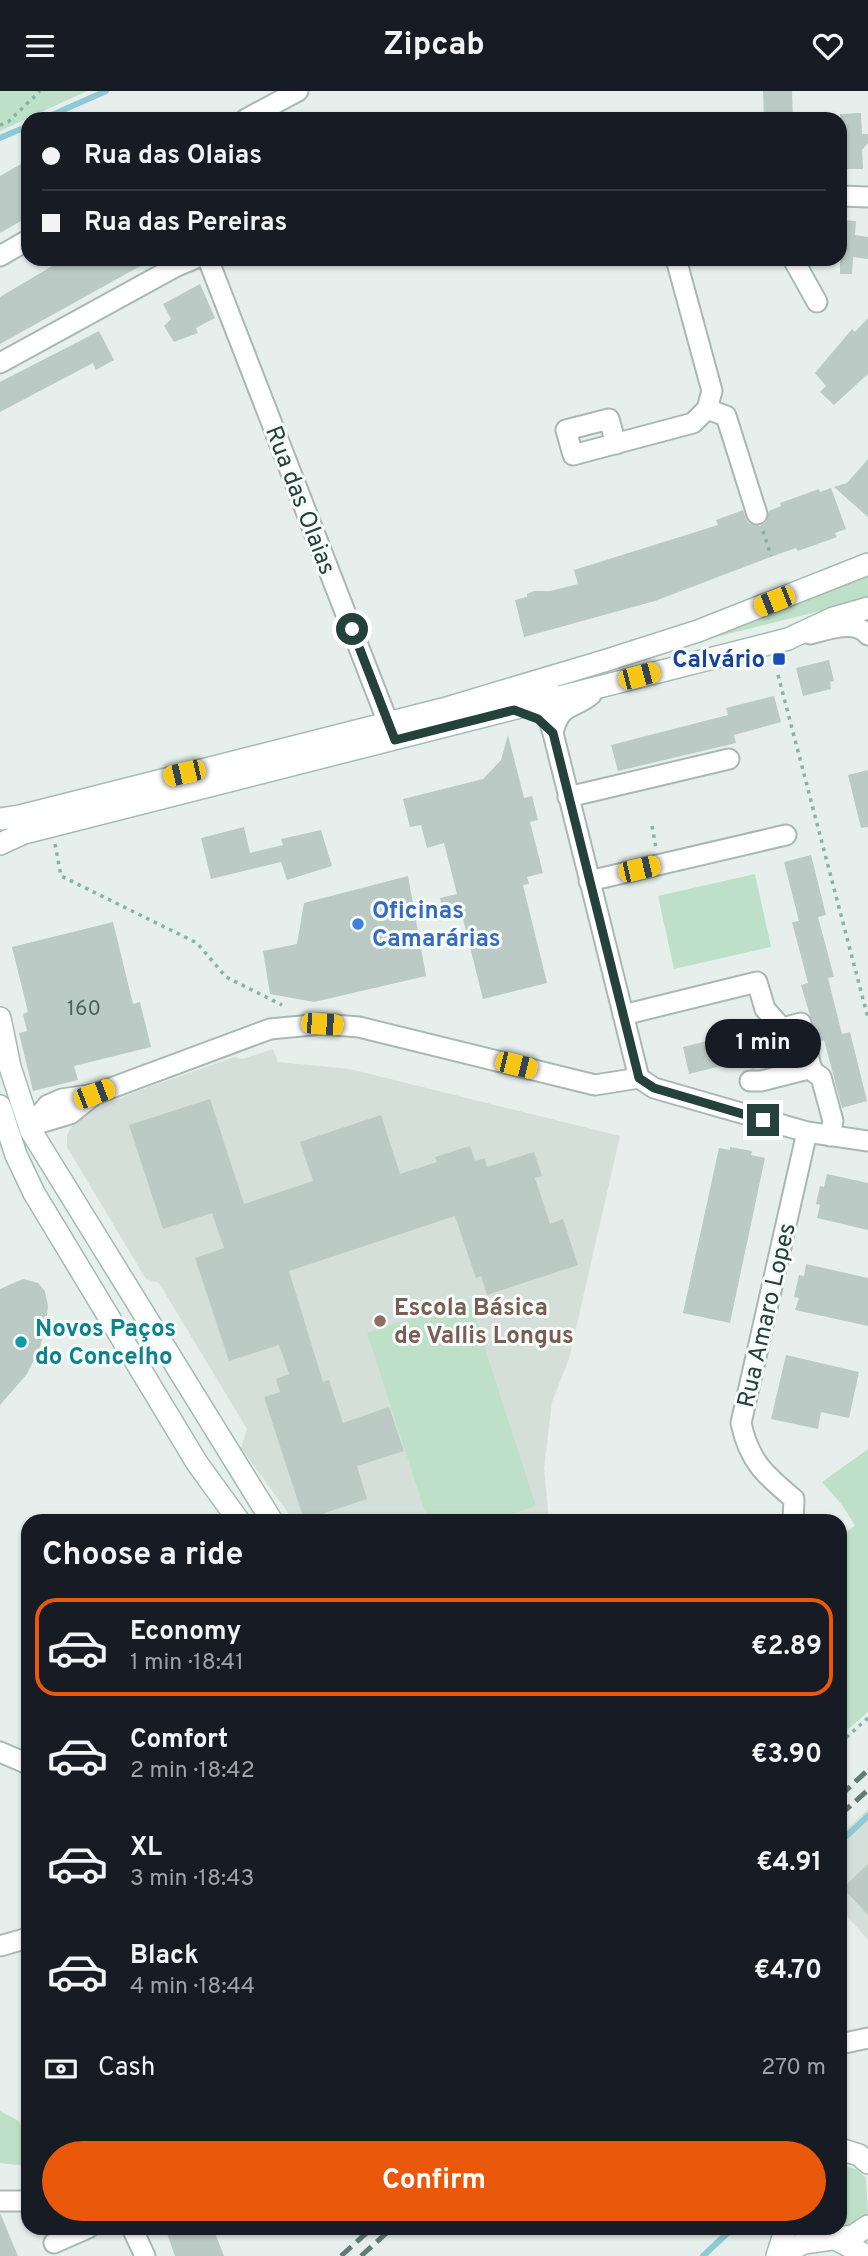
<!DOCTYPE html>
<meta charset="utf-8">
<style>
:root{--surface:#171b24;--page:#242831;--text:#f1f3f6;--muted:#9ea1a6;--line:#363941;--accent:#ea580c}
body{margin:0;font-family:Overpass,sans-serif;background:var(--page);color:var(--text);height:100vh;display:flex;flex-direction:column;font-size:26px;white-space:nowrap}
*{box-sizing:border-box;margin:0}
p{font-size:23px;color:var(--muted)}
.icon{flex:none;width:38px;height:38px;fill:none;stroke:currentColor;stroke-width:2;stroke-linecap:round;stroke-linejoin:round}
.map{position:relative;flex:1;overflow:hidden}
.details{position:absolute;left:21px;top:1423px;width:826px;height:721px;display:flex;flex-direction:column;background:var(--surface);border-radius:21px;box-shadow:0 2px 5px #0004}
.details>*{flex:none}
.hud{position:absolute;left:21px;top:21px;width:826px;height:154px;border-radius:21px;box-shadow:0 2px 5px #0004;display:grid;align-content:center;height:154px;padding:0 21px;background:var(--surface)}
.end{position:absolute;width:32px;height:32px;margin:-16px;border:9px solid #24423a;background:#fff;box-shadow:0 0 0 4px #fff}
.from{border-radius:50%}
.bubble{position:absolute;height:49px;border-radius:24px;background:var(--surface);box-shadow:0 2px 5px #0004;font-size:23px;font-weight:700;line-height:49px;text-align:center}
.car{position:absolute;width:21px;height:42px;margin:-21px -10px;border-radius:9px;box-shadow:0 0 5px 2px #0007;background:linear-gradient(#f5c518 24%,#345 0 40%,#f5c518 0 76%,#345 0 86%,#f5c518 0)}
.hud b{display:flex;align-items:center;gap:24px;height:66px;font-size:26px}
.hud b+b{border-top:2px solid var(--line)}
.hud i{width:18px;height:18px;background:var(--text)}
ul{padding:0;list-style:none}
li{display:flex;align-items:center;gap:21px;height:98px;margin:0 14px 10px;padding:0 7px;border:4px solid transparent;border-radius:21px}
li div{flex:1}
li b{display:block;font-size:26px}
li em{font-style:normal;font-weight:700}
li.active{border-color:var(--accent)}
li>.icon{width:63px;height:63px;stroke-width:1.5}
h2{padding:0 21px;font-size:32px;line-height:84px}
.pay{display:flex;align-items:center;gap:18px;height:77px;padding:0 21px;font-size:26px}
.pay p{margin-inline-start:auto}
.button{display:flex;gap:14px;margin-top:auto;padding:14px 21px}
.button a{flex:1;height:80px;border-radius:42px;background:var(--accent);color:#fff;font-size:28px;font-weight:700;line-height:80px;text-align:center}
header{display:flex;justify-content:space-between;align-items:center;height:91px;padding:0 21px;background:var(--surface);font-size:32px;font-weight:700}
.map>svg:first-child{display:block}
</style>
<header><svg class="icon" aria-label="menu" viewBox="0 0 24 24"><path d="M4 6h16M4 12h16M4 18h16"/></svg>Zipcab<svg class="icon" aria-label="heart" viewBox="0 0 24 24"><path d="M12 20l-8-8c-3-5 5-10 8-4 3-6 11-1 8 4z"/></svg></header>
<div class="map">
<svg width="868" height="2165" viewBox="0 0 868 2165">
<rect width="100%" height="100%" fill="#e6efeb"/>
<!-- built -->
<path fill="#d4dfda" d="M 273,958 L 278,971 L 350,978 L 620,1045 L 569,1268 L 552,1311 L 544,1377 L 549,1430 L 294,1430 L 241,1357 L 247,1338 L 159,1192 L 146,1188 L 67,1056 L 67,1044 L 73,1033 L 92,1020 L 132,1002 L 235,966 L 242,968 Z
M 868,1718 L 868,1849 L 840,1817 L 840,1744 Z"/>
<!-- green -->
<path fill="#bfe0c8" d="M 0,0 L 87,0 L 0,40 Z
M 868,480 L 868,508 L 712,547 L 712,544 Z
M 755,783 L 771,856 L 674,878 L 658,805 Z
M 469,1208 L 536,1415 L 491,1430 L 428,1430 L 367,1242 Z
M 868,1358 L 868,1621 L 840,1645 L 840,1447 L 855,1434 L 842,1414 L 822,1391 Z
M 0,2020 L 19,2030 L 20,2034 L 28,2035 L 28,2075 L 0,2072 Z
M 840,2074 L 856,2078 L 866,2087 L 868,2122 L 858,2131 L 840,2136 Z"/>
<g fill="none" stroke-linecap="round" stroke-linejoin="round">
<!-- stream -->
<path stroke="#8ec9d4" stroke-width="6" d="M 43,28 L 106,0
M 0,47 L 28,35
M 840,1751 L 868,1725
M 703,2165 L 733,2137"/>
</g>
<!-- building -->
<path fill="#bbcac4" d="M 763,0 L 792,0 L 793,28 L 764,28 Z
M 861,22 L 862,43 L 868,43 L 868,52 L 862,59 L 863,78 L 840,78 L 840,23 Z
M 28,69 L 28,126 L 0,142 L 0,85 Z
M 840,129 L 856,130 L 855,144 L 868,146 L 868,168 L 853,166 L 852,183 L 840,183 Z
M 64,168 L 153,168 L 0,253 L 0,206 Z
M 200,193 L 215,227 L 196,237 L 198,242 L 174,251 L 164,235 L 171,228 L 163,213 Z
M 868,227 L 868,283 L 834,314 L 820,301 L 826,295 L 815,282 L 852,238 L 855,241 Z
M 99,240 L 114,269 L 96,279 L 93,272 L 0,321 L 0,291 Z
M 868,368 L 868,426 L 834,396 L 847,392 Z
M 831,397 L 846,438 L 835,442 L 837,446 L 798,460 L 796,457 L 765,468 L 655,510 L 524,546 L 515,509 L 527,506 L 527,503 L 534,500 L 550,500 L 578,493 L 574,479 L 718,434 L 716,429 L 743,419 L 748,432 L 760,435 L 766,431 L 769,420 L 781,415 L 780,412 L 819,398 L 820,401 Z
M 829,569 L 834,590 L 830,591 L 831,598 L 803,605 L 796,577 Z
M 774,605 L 781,631 L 734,644 L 736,652 L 618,680 L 611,654 L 728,624 L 726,617 Z
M 508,644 L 524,707 L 532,705 L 538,729 L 530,731 L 543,782 L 527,786 L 529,793 L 523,794 L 547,892 L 483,908 L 461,820 L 444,824 L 440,807 L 457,803 L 444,752 L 427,757 L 421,734 L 410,736 L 403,708 L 483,688 L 501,669 Z
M 868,679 L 868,736 L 861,737 L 848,684 Z
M 244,736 L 250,762 L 283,754 L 281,748 L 321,739 L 332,775 L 287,789 L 281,771 L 211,788 L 201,747 Z
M 811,764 L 826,824 L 818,826 L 834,886 L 828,887 L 842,943 L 850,941 L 867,1010 L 842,1017 L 824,949 L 818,951 L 801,894 L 808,892 L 792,831 L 799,830 L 784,771 Z
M 408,785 L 426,885 L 314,911 L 270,903 L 263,860 L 297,853 L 304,812 Z
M 113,831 L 133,913 L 140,911 L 151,956 L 74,975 L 78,989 L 33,1000 L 19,942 L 27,940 L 23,923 L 28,921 L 12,856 Z
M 742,941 L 749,968 L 689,983 L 683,956 Z
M 775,946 L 779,949 L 792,947 L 797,968 L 752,978 L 746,955 Z
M 210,1008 L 244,1113 L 313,1090 L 300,1051 L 381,1024 L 400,1083 L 437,1071 L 435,1066 L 470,1055 L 475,1070 L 485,1067 L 487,1076 L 534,1061 L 542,1085 L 535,1087 L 550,1133 L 563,1128 L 578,1174 L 487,1204 L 481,1185 L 476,1187 L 455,1125 L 289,1180 L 323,1291 L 329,1289 L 343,1332 L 389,1316 L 404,1360 L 357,1375 L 367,1408 L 304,1429 L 264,1306 L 280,1301 L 276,1288 L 289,1283 L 279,1254 L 229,1270 L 195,1167 L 224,1157 L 212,1122 L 163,1138 L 129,1034 Z
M 730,1056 L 752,1060 L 751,1064 L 765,1067 L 730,1232 L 683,1222 L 719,1057 L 730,1059 Z
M 827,1083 L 868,1092 L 868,1139 L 817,1127 L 820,1114 L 816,1113 L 820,1095 L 824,1096 Z
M 806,1173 L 868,1187 L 868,1235 L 795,1219 L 799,1207 L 794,1206 L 799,1184 L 804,1185 Z
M 23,1188 L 38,1192 L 45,1200 L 48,1215 L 46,1233 L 40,1256 L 27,1283 L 0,1314 L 0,1198 Z
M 786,1264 L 859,1281 L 849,1327 L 821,1321 L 818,1338 L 771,1328 Z
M 868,1773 L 868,1824 L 843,1797 Z
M 0,2122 L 18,2165 L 0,2165 Z
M 165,2137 L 213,2137 L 224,2165 L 175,2165 Z"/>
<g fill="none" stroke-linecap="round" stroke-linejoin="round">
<defs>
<path id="street" d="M 246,28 L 298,0
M 840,105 L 868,106
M 0,165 L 28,149
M 208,168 L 394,647
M 793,168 L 817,211
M 0,272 L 177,175 L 194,168
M 707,318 L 726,325 L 757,423
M 616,353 L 609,328 L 566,339 L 573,364 L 693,332 L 707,318 L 712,300 L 676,168
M 810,543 C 827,539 855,528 868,544
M 549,596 L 545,600 L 543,611 L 553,642 L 639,987
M 553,642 C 560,612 572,619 591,604
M 568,706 L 729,668
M 589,790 L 786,744
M 623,924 L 757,891 L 765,918 L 782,937 L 801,932 L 812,980 L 821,986 L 833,1030 L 830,1045
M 750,990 L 761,990 L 812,977
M 30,1035 L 48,1014 L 62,1008 L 95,1003 L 270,938 L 322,933 L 359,936 L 595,994 L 639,987 L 654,997 L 807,1041 L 868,1050
M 30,1035 L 70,1023 L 94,1004
M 793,1430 L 794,1408 C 765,1384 749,1370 741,1332 L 807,1041
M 0,1661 L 28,1673
M 0,1855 L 28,1847
M 840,1953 L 868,1947
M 0,2110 L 28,2110
M 132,2137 L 145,2165
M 54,2152 L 88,2137"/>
<path id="secondary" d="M 0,728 L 20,725 L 443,618 L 604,570 L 698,540 L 868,473
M 0,753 L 24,742 L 788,548 L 833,527 L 868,517
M 0,927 L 10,976 L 31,1040 L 272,1430
M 0,1015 L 16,1064 L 34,1102 L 197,1372 L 239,1430
M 840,2058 L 859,2064 L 868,2072
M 832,2146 L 867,2165
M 777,2165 L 786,2137
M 778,2165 L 804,2152 L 853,2145 L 868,2135"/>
</defs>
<!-- street casing -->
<use href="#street" stroke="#a8b8b2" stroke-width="23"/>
<!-- secondary casing -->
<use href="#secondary" stroke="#a4bbb3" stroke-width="24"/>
<!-- path -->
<path stroke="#86b3a5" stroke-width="3.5" stroke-dasharray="3.5 5" stroke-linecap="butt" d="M 0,34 L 8,31 L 40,0
M 763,440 L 771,465
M 778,584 L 868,927
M 652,735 L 656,757
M 55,753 L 61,785 L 197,852 L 226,886 L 282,914
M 840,1652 L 868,1627"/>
<!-- street -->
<use href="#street" stroke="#fff" stroke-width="19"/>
<!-- secondary -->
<use href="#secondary" stroke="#fff" stroke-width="21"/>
<!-- rail -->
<path stroke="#5f7d75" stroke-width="5" stroke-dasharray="14 7" stroke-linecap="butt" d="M 840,1705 L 868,1679
M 840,1724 L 868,1699
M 341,2165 L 372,2137
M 361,2165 L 392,2137"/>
</g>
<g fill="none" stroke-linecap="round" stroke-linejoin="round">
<!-- route -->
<path stroke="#24423a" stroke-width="9" d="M 352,538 L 395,649 L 514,619 L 538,628 L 553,642 L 639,987 L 654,997 L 763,1029"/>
</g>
<!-- markers -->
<rect fill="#1a4fb4" stroke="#f7fbf9" stroke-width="2.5" x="772" y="561" width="14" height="14" rx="3.5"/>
<circle fill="#3f7fe0" stroke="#f7fbf9" stroke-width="2.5" cx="358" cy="833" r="7"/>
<circle fill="#8d6e63" stroke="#f7fbf9" stroke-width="2.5" cx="380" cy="1230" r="7"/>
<circle fill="#0f9aa8" stroke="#f7fbf9" stroke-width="2.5" cx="21" cy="1251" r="7"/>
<g text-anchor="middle" stroke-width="6" stroke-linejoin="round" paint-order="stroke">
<!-- number labels -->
<g font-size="21" fill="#4a645c">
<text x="84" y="924">160</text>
</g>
<!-- street labels -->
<g font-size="24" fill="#24423a" stroke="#f7fbf9">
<text transform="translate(301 409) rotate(69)" y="8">Rua das Olaias</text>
<text transform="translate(766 1224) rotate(-77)" y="8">Rua Amaro Lopes</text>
</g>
<!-- transit labels -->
<g font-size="24" font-weight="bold" fill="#164399" stroke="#f7fbf9" text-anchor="end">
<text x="765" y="576">Calvário</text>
</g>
<!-- shop labels -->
<g font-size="24" font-weight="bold" fill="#366cbe" stroke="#f7fbf9" text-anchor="start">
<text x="372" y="827">Oficinas<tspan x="372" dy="28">Camarárias</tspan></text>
</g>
<!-- education labels -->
<g font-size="24" font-weight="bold" fill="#785e54" stroke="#f7fbf9" text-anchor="start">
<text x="394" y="1224">Escola Básica<tspan x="394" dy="28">de Vallis Longus</tspan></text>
</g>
<!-- culture labels -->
<g font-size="24" font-weight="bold" fill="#0d838f" stroke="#f7fbf9" text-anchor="start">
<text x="35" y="1245">Novos Paços<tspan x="35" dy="28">do Concelho</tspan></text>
</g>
</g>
</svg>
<i class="end from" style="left:352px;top:538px"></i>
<i class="end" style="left:763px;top:1029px"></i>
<div class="bubble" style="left:705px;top:928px;width:116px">1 min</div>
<i class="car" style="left:774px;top:510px;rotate:248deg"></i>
<i class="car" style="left:639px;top:585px;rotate:75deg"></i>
<i class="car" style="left:184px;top:682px;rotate:257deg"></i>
<i class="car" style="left:639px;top:778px;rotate:77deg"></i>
<i class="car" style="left:322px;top:933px;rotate:94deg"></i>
<i class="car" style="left:516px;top:974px;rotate:104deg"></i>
<i class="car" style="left:94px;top:1003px;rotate:69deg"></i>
<div class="hud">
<b><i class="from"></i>Rua das Olaias</b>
<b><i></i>Rua das Pereiras</b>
</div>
<section class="details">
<h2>Choose a ride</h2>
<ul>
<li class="active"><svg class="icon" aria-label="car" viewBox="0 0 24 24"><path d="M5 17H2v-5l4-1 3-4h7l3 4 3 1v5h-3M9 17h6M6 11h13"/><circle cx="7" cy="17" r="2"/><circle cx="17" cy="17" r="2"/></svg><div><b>Economy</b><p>1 min · 18:41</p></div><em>€2.89</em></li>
<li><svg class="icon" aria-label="car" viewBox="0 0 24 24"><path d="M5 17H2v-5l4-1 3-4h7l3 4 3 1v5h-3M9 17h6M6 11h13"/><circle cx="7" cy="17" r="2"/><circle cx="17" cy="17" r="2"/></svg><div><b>Comfort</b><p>2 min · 18:42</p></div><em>€3.90</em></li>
<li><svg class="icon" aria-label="car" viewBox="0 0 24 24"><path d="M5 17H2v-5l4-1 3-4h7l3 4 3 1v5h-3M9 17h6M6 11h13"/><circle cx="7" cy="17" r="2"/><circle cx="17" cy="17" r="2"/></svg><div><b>XL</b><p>3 min · 18:43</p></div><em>€4.91</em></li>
<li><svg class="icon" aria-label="car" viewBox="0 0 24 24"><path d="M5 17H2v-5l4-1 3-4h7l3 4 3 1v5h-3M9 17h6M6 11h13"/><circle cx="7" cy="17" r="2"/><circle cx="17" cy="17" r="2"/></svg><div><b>Black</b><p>4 min · 18:44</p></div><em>€4.70</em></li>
</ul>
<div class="pay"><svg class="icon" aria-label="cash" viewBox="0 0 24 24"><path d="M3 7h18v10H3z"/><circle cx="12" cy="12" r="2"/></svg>Cash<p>270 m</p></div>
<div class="button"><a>Confirm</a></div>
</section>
</div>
